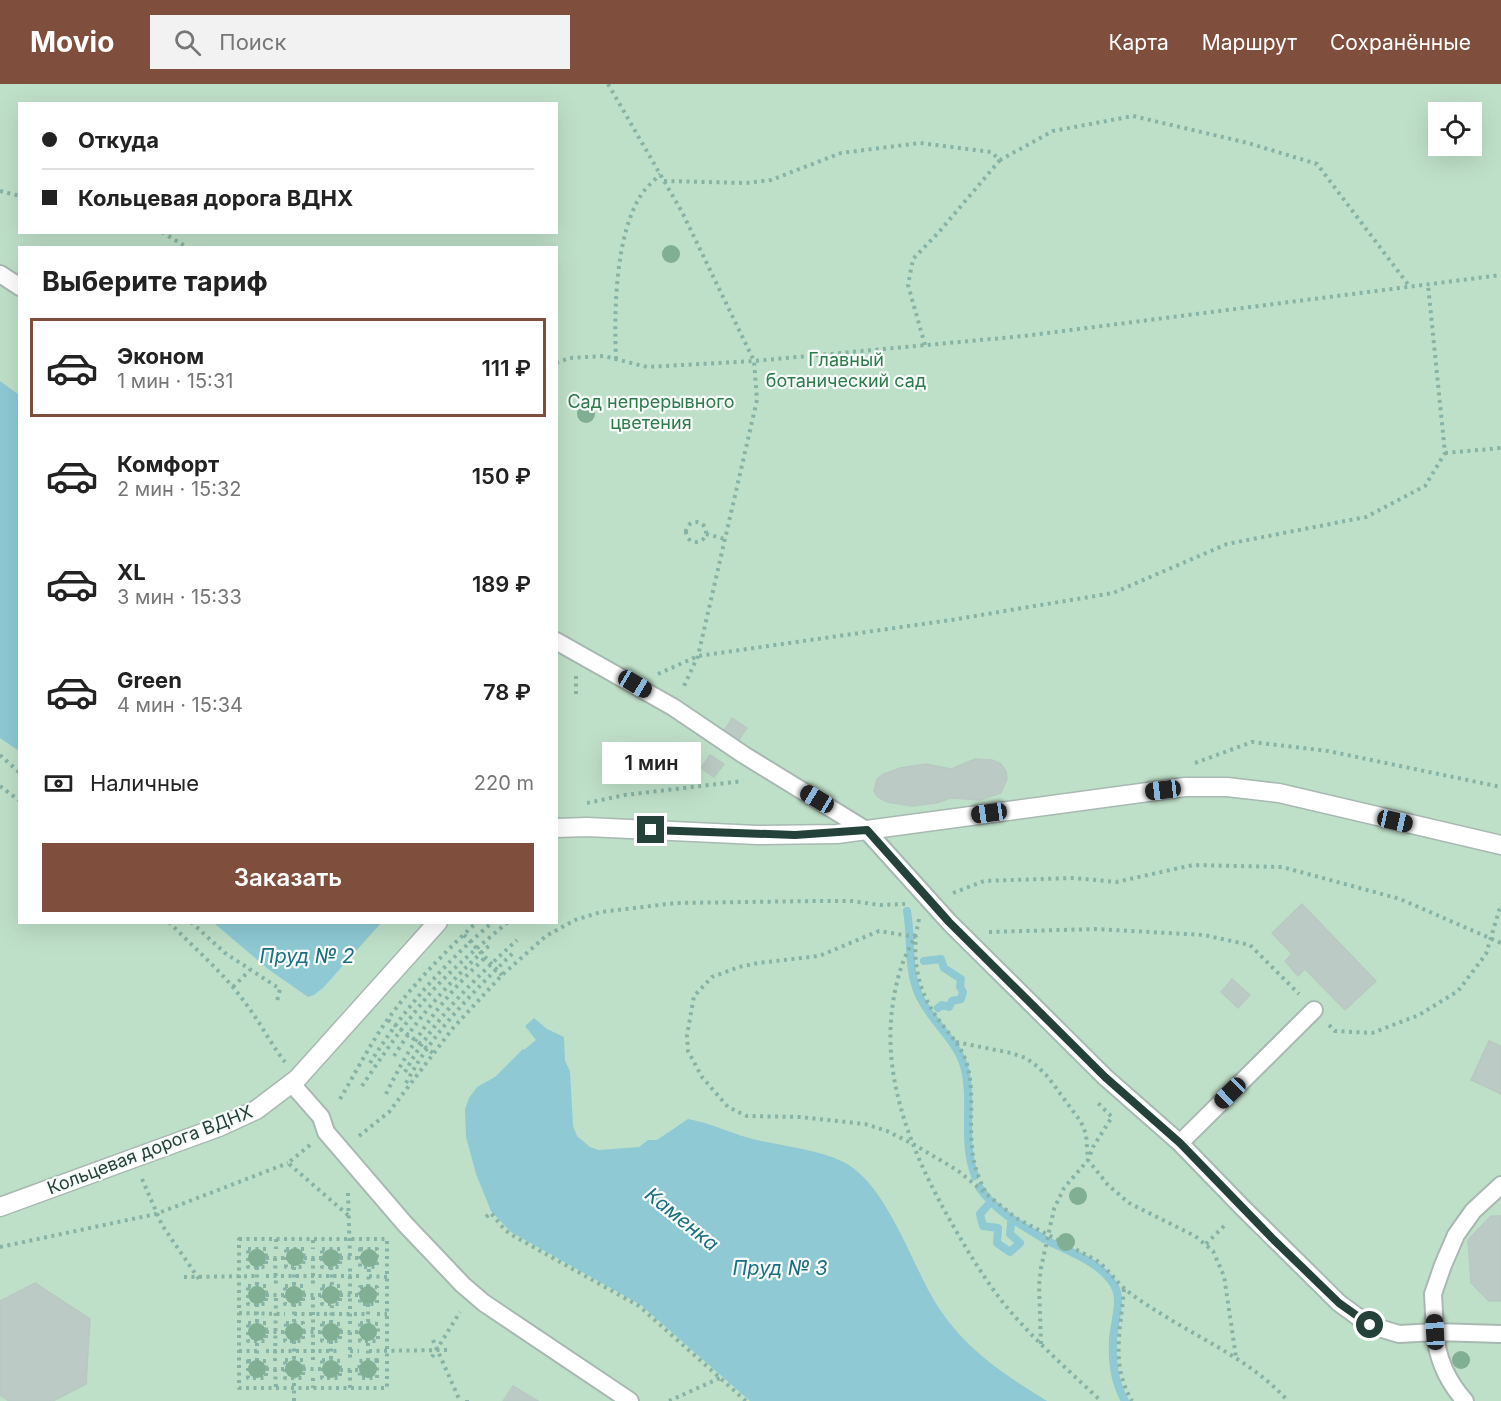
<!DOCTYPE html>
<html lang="ru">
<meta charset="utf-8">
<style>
:root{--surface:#fff;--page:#f2f2f2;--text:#222;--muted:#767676;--line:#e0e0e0;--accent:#804e3d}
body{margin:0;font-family:Inter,sans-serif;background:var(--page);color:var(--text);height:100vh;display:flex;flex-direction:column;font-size:22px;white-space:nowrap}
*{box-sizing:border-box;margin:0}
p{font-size:20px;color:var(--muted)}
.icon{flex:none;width:33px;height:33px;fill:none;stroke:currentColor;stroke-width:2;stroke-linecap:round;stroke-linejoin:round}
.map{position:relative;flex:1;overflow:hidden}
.side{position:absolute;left:18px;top:162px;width:540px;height:678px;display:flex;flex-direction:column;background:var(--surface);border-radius:0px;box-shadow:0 6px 24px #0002}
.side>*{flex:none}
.guide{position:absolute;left:18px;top:18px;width:540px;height:132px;border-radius:0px;box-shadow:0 6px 24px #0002;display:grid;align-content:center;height:132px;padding:0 24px;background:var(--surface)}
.controls{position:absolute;left:1428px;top:18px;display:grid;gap:12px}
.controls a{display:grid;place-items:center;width:54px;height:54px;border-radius:0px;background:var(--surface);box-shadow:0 6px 24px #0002;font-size:30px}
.end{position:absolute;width:27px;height:27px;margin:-14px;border:8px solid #24423a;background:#fff;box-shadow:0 0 0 3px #fff}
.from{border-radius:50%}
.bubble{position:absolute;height:42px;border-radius:0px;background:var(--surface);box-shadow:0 6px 24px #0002;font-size:20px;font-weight:600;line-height:42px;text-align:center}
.car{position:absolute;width:18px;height:36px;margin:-18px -9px;border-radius:8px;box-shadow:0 0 4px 2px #0007;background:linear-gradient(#222 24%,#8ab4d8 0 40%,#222 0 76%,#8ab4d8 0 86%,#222 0)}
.guide b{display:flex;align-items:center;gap:21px;height:57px;font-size:22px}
.guide b+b{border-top:2px solid var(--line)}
.guide i{width:15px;height:15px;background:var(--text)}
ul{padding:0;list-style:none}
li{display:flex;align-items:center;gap:18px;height:99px;margin:0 12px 9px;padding:0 12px;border:3px solid transparent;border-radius:0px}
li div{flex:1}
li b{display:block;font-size:22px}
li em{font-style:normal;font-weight:600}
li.active{border-color:var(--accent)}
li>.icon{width:54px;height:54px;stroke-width:1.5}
h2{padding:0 24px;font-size:27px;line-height:72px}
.pay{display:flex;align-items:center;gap:15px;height:66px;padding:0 24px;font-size:22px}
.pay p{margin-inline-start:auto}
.button{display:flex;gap:12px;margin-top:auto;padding:12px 24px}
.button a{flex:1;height:69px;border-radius:0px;background:var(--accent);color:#fff;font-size:24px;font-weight:600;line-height:69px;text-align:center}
header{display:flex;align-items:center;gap:36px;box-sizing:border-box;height:84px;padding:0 30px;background:var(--accent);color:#fff}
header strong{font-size:28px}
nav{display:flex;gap:33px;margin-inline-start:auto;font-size:21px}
.search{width:420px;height:54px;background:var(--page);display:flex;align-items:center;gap:15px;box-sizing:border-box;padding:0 21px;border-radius:0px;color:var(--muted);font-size:22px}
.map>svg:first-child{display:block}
</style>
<header>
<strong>Movio</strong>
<div class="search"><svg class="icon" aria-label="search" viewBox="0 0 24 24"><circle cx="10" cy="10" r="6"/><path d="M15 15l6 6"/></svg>Поиск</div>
<nav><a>Карта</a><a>Маршрут</a><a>Сохранённые</a></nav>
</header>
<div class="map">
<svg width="1501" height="1317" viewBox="0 0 1501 1317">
<rect width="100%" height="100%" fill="#e6efeb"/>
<!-- green -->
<path fill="#bfe0c8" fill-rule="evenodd" d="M 0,0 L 1501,0 L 1501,1317 L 0,1317 ZM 20,20 L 556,20 L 556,148 L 20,148 ZM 1438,28 L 1472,28 L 1472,62 L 1438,62 ZM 20,164 L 556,164 L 556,838 L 20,838 Z"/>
<!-- water -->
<path fill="#8ec9d4" d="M 0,297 L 19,311 L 19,667 L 0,654 Z
M 214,839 L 381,839 L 323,904 L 314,911 L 308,913 L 268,885 Z
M 534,934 L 547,945 L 564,953 L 565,977 L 570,987 L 573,1042 L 577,1052 L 590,1063 L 599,1066 L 639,1063 L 648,1056 L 657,1056 L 688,1035 C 710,1039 728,1048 749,1054 C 778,1062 830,1066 853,1084 C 888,1110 910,1173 931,1211 C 959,1261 1000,1288 1047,1317 L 750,1317 L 641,1221 L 511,1148 L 491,1127 L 476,1090 L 466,1053 L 465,1025 L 469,1014 L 477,1003 L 495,993 L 523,965 L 524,966 L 536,956 L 525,942 Z"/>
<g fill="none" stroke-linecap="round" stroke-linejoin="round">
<!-- stream -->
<path stroke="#8ec9d4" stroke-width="8" d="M 907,827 C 912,854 907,883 918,909 C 929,936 957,956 964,982 C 974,1018 961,1056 975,1092
M 924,877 L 941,875 L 944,884 L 961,895 L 960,903 L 963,908 L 961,915 L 952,917 L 949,923 L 942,921 L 938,924
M 979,1103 C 995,1127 1020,1140 1044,1155
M 988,1121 L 980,1130 L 983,1142 L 998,1144 L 997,1159 L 1010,1168 L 1020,1159 L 1010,1150 L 1011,1139
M 1050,1158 C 1072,1169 1100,1178 1114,1201 C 1123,1215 1114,1239 1113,1255 C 1112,1278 1114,1297 1125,1317"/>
</g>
<!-- building -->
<path fill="#bbcac4" stroke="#b8c9c2" stroke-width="1.5" d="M 732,634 L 747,644 L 738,657 L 724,647 Z
M 710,671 L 724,680 L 714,693 L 701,684 Z
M 975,675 L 992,676 L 1001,680 L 1006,687 L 1007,695 L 1001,709 L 980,716 L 951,714 L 936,719 L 912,722 L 887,718 L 878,713 L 874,707 L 877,695 L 884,690 L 900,684 L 926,680 L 951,685 Z
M 1302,820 L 1376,897 L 1345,926 L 1305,885 L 1298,892 L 1285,877 L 1292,870 L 1272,849 Z
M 1232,895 L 1250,911 L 1238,924 L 1221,908 Z
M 1489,957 L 1501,962 L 1501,1010 L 1471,996 Z
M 1491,1132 L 1501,1132 L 1501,1217 L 1489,1217 L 1471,1199 L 1468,1156 Z
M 35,1199 L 90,1235 L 86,1300 L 53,1317 L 9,1317 L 0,1311 L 0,1217 Z
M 513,1302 L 538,1317 L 503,1317 Z"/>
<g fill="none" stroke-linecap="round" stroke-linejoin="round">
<defs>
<path id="lane" d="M 0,190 L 20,203
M 556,557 L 673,623 L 744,671 L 866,746 L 949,838 L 1105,993 L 1180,1059 L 1242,1123 L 1339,1219 L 1369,1241 L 1399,1250 L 1435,1248 C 1437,1275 1447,1297 1465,1317
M 292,1000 L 321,1033 L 326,1048 L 405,1140 L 463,1201 L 484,1219 L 630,1317
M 1180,1059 L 1314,926
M 1501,1101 L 1473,1127 L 1456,1151 L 1443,1181 L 1433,1210 L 1435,1248 L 1501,1250"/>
<path id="street" d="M 556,744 L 587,743 L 757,751 L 837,750 L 1185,703 L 1227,703 L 1279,709 L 1501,761
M 0,1123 L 219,1043 L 256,1026 L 297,995 L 438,838"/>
</defs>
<!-- lane casing -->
<use href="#lane" stroke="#a8b8b2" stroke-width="20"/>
<!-- street casing -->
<use href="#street" stroke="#a8b8b2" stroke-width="21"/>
<!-- path -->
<path stroke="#86b3a5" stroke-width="4" stroke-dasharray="3 4.5" stroke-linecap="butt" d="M 608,0 L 682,128 L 754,277 L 757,316 L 698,572 L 683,604
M 664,97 L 746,99 L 771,96 L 841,69 L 920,59 L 991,68 L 1000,76 L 1053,47 L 1133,32 L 1248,59 L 1317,80 L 1410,203
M 0,107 L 20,112
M 162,148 L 188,164
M 925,261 L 908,201 L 913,175 L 939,148 L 1000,76
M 616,275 C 614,228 615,152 641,111 C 646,103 654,97 660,90
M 556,279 L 570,274 L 604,272 L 647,283 L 754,277 L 1024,252 L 1501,191
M 1445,369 L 1501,364
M686 448a10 10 0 1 1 20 0a10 10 0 1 1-20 0Z
M 706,450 L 725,455
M 658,590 L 698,572 L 951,536 L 1113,509 L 1227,460 L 1366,433 L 1425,402 L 1445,369 L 1428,201
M 576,592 L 576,613
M 0,671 L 20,689
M 1195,679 L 1252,658 L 1328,667 L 1501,703
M 0,702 L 20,717
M 587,719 L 625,711 L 743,697
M 953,809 L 984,797 L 1074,794 L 1116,798 L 1193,781 L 1282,783 L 1400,815 L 1501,859
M 919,835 C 916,853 912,858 905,873 C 898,890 894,909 892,926 C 882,1008 921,1088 962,1157 C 975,1179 989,1201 1005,1221 C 1034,1256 1068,1286 1101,1317
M 169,838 C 195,865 225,890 246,920 C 260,938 270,959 285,978
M 191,838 L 225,869 L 280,905 L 277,917
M 989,848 L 1096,845 L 1204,851 L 1250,861 L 1299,910
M 464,851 L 502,891
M 233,903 L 250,886
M 388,936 L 433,969
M 1329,941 L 1335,947 L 1372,949 L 1419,931 L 1458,907 L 1486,870 L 1501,820
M 956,958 L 1011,969 L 1026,974 L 1038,983 L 1048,993 L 1081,1038 L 1086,1050 L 1088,1076 L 1108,1101 L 1129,1119 L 1195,1152 L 1213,1167 L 1224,1192 L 1236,1273
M 394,972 C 420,930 454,893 491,860
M 370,979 C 403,926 445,878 493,838
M 405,988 C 433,936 474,895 517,856
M 406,999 C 433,948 472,909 513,869
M 362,1002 C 384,969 407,936 433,906 C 456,881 482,860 508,838
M 386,1010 C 411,958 443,912 486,873
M 340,1015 C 356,988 370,960 388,935 C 414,899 445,868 477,838
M 359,1052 L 389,1028 L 453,944 L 502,891 L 546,852 L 575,836 L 601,828 L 676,819 L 817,817 L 851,817 L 880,821 L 905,820
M 310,1061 L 288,1079 L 349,1132
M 142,1095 L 162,1141 L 201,1198
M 985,1107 C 978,1093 973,1079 972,1063 C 969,1035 975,1004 966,977 C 961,962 950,951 941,939 C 921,913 913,885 916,853 L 879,847 L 819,872 L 758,879 L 739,883 L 712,893 L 694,912 L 687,951 L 688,967 L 702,993 L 728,1023 L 747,1032 L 800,1033 L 865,1040 L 887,1047 L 913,1060 L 957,1086 L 1016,1134 L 1096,1176 C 1107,1184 1115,1196 1125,1205 C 1137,1215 1150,1223 1163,1231 C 1206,1258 1253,1278 1288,1317
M 348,1109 L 350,1174
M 486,1133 L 491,1129 L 504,1145 L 510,1150 L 639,1222 L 746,1317
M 239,1155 L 387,1155 L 387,1304 L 239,1304 Z
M 276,1155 L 276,1165
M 313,1156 L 313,1165
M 1206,1160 L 1227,1139
M 0,1163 L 156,1130 L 288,1079
M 248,1165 L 266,1165 L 266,1183 L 248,1183 Z
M 286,1165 L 304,1165 L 303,1183 L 286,1183 Z
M 322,1165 L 340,1165 L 340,1183 L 322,1183 Z
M 360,1165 L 377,1165 L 377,1183 L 360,1183 Z
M 266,1174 L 286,1174
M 275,1174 L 276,1202
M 304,1174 L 322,1174
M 313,1174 L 313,1202
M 340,1174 L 360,1174
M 257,1183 L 257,1202
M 294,1183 L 294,1202
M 331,1183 L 332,1202
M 266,1192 L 360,1192
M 369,1192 L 387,1193
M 184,1193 L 257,1192
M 248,1202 L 266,1202 L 266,1220 L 248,1220 Z
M 285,1202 L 303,1202 L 303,1220 L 285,1220 Z
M 322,1202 L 340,1202 L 340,1220 L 322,1220 Z
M 360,1203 L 377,1203 L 377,1220 L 360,1220 Z
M 368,1203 L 369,1183
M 1124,1205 C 1121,1245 1110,1280 1132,1317
M 266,1211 L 285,1211
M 303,1211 L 322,1211
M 340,1211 L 360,1211
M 257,1220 L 257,1239
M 294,1220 L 294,1239
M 368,1220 L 368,1240
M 239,1229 L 285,1230
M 294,1230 L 368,1230
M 377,1230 L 387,1230
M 248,1239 L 266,1239 L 266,1257 L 248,1257 Z
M 286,1239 L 303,1239 L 303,1257 L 285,1257 Z
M 322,1239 L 340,1240 L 340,1257 L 322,1257 Z
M 331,1239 L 332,1220
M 360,1239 L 378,1240 L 378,1257 L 360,1257 Z
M 350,1240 L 350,1183
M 266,1248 L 286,1248
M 303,1248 L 322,1248
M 340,1248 L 360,1248
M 350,1248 L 350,1277
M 433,1256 L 460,1317
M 294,1257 L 294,1276
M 331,1257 L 331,1277
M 1041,1260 L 1039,1201 L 1041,1184 L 1054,1125 L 1064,1104 L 1088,1076 L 1093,1063 L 1112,1033 L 1098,1019
M 239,1267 L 257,1267
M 266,1267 L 340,1267
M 350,1267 L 359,1267
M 369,1267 L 447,1266
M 432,1273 L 460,1228
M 285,1276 L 303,1276 L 303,1294 L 285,1294 Z
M 313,1276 L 313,1211
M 322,1276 L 340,1277 L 340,1294 L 322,1294 Z
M 377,1276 L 377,1294 L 360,1294 L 359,1277 Z
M 248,1277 L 266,1277 L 266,1294 L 248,1294 Z
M 257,1277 L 257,1257
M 275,1277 L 276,1211
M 368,1277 L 368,1257
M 266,1285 L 285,1285
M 275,1285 L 276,1304
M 303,1285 L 322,1285
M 340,1286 L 360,1286
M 313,1294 L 313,1304
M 350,1304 L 350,1286
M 294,1317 L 294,1294
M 467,1317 L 467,1316
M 669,1317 L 720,1294"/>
<!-- lane -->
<use href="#lane" stroke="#fff" stroke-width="16"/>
<!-- street -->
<use href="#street" stroke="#fff" stroke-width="18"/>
</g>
<!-- trees -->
<g fill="#80af93">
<circle cx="671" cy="170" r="9"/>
<circle cx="586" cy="330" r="9"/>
<circle cx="1078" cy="1112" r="9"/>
<circle cx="1066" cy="1158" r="9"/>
<circle cx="295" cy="1173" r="9"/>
<circle cx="257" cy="1174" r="9"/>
<circle cx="331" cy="1174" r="9"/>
<circle cx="369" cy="1174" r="9"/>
<circle cx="257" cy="1211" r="9"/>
<circle cx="294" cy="1211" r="9"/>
<circle cx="331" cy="1211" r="9"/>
<circle cx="368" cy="1211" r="9"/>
<circle cx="257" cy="1248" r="9"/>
<circle cx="294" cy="1248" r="9"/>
<circle cx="331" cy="1248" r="9"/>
<circle cx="368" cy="1248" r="9"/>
<circle cx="1461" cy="1276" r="9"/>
<circle cx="257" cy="1285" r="9"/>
<circle cx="294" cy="1285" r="9"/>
<circle cx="331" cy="1285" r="9"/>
<circle cx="368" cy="1285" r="9"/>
</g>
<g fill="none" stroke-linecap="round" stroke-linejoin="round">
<!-- route -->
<path stroke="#24423a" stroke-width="8" d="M 651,746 L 795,751 L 867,746 L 949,838 L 1105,993 L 1180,1059 L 1272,1154 L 1339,1219 L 1370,1241"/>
</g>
<g text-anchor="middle" stroke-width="4.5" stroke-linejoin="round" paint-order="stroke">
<!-- park labels -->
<g font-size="18" fill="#2d7a4b" stroke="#f7fbf9">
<text x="846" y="282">Главный<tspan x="846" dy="21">ботанический сад</tspan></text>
<text x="651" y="324">Сад непрерывного<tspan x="651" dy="21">цветения</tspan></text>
</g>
<!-- street labels -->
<g font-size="18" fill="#24423a" stroke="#f7fbf9">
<text transform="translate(150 1066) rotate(-21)" y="6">Кольцевая дорога ВДНХ</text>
</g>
<!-- water labels -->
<g font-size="20" font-style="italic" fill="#1c6f80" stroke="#f7fbf9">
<text x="307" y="879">Пруд № 2</text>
<text transform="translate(682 1135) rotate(39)" y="7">Каменка</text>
<text x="780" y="1191">Пруд № 3</text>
</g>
</g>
</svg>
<div class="controls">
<a><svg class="icon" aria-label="locate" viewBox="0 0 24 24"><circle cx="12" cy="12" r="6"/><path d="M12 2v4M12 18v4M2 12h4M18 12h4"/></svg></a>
</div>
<i class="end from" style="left:1370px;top:1241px"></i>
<i class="end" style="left:651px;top:746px"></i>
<div class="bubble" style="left:602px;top:658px;width:99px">1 мин</div>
<i class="car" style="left:635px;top:600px;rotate:121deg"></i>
<i class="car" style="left:1163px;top:706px;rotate:263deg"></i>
<i class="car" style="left:817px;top:715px;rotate:301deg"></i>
<i class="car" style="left:989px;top:729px;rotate:262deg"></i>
<i class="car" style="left:1395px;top:737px;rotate:103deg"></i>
<i class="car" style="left:1230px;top:1009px;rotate:226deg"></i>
<i class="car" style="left:1435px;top:1248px;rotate:357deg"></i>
<div class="guide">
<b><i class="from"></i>Откуда</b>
<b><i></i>Кольцевая дорога ВДНХ</b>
</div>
<section class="side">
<h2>Выберите тариф</h2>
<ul>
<li class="active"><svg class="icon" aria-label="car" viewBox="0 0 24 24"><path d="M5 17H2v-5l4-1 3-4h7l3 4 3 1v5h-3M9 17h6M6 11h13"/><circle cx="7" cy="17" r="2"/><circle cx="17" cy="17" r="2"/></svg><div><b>Эконом</b><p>1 мин · 15:31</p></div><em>111 ₽</em></li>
<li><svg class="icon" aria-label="car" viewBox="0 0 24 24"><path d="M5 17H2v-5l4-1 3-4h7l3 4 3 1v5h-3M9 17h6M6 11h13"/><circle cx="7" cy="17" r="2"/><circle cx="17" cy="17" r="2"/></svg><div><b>Комфорт</b><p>2 мин · 15:32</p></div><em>150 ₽</em></li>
<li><svg class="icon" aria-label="car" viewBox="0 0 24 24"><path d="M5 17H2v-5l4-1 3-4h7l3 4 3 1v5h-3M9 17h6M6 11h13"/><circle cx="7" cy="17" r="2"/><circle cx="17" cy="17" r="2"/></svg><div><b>XL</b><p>3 мин · 15:33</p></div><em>189 ₽</em></li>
<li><svg class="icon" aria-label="car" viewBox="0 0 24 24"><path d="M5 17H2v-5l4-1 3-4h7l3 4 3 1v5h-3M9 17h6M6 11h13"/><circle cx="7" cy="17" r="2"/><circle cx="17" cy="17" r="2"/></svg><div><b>Green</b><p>4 мин · 15:34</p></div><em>78 ₽</em></li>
</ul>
<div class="pay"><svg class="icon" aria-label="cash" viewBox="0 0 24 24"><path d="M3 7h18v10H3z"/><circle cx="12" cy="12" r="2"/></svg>Наличные<p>220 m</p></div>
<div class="button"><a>Заказать</a></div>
</section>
</div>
